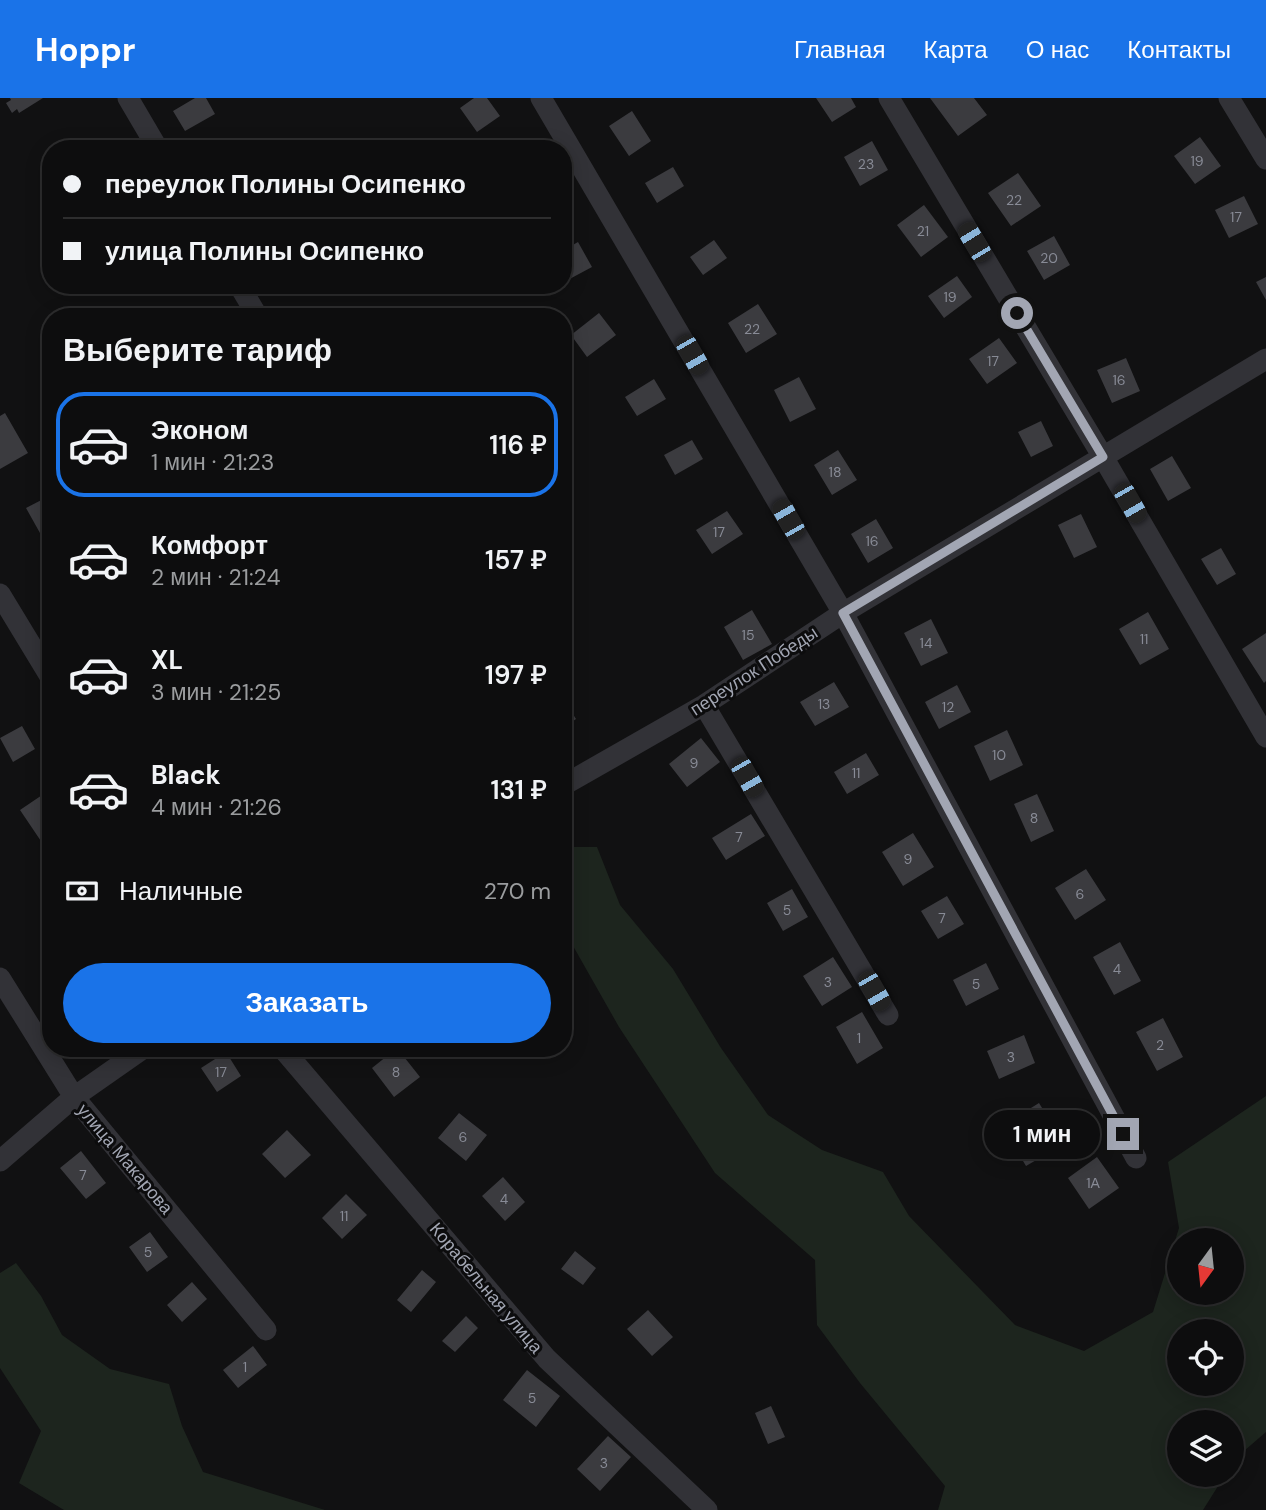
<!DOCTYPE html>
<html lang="ru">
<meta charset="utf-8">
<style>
:root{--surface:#0d0d0e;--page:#161617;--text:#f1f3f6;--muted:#9a9c9e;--line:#2d2d2e;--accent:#1a73e8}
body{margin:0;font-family:"DM Sans",sans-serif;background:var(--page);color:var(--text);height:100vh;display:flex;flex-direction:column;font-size:26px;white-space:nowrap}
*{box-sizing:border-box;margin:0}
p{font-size:23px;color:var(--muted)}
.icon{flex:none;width:38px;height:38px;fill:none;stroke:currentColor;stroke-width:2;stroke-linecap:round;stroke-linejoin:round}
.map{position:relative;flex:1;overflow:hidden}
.panel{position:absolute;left:42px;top:210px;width:530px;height:749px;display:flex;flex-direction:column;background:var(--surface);border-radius:28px;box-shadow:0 4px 18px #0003,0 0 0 2px var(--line)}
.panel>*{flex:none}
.guide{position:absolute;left:42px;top:42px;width:530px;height:154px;border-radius:28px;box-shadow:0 4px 18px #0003,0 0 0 2px var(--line);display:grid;align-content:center;height:154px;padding:0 21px;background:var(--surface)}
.needle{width:46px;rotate:195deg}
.buttons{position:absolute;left:1167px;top:1130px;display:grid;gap:14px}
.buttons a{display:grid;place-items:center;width:77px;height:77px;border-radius:50%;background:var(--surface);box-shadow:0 4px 18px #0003,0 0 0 2px var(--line);font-size:35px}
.end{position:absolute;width:32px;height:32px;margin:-16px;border:9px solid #a2a6b3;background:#111;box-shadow:0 0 0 4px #111}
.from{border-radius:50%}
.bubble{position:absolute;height:49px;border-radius:24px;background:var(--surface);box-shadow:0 4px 18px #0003,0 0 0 2px var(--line);font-size:23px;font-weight:600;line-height:49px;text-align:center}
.car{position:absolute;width:21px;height:42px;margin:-21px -10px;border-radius:9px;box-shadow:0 0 5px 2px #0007;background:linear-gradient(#222 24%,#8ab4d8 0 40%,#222 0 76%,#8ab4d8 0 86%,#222 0)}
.guide b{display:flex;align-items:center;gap:24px;height:66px;font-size:26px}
.guide b+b{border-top:2px solid var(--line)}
.guide i{width:18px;height:18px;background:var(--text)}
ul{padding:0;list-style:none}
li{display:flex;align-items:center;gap:21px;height:105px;margin:0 14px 10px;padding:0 7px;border:4px solid transparent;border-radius:28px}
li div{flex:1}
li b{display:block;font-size:26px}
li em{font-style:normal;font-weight:600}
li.active{border-color:var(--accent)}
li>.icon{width:63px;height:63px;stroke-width:1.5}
h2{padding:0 21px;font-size:32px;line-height:84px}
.pay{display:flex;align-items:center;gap:18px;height:77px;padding:0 21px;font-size:26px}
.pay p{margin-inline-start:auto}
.cta{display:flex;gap:14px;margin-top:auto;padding:14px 21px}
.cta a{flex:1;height:80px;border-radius:42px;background:var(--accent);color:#fff;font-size:28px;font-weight:600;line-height:80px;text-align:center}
header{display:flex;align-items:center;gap:42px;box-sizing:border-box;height:98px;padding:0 35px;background:var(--accent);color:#fff}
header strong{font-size:33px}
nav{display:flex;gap:38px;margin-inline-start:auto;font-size:24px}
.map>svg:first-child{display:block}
</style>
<header>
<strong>Hoppr</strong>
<nav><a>Главная</a><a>Карта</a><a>О нас</a><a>Контакты</a></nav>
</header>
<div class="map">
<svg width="1266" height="1412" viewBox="0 0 1266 1412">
<rect width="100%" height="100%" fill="#111112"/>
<!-- green -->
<path fill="#1d251e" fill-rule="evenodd" d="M 564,749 L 597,749 L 620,807 L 673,871 L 721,950 L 768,1017 L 822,1052 L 883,1074 L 909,1118 L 1015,1227 L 1084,1253 L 1153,1214 L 1179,1130 L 1168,1064 L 1266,998 L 1266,1334 L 1237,1359 L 1232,1366 L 1232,1325 L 1180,1325 L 1180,1377 L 1225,1377 L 1203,1412 L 938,1412 L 945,1388 L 860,1285 L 817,1227 L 815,1162 L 715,1075 L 619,929 L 564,832 ZM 1180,1143 L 1232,1143 L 1232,1195 L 1180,1195 ZM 1180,1234 L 1232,1234 L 1232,1286 L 1180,1286 Z
M 16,1165 L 41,1198 L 62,1237 L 110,1271 L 169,1286 L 182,1328 L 203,1374 L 325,1412 L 64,1412 L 19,1385 L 41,1333 L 0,1270 L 0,1175 Z"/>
<!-- building -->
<path fill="#3b3b3f" d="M 10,0 L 43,0 L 19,15 L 17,11 L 12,15 L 6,5 L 11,2 Z
M 195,0 L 206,0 L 215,16 L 185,33 L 173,13 Z
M 474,0 L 487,0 L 500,18 L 477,34 L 460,10 Z
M 816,0 L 851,0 L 856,9 L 832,24 Z
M 930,0 L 974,0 L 987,17 L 958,38 Z
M 632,13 L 651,43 L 629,58 L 609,28 Z
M 1200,39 L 1221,68 L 1195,86 L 1174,58 Z
M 872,43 L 888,72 L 860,88 L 844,59 Z
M 673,69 L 684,88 L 657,105 L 645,85 Z
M 1018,75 L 1041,108 L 1011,128 L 988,95 Z
M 1244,98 L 1258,126 L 1229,140 L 1215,112 Z
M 924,107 L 948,139 L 921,159 L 897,127 Z
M 1054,138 L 1070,167 L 1044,182 L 1027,153 Z
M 714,142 L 727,160 L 703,177 L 690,159 Z
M 578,144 L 592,169 L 564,184 L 564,152 Z
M 957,178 L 972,199 L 944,220 L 928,198 Z
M 1266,179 L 1266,202 L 1256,184 Z
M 758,206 L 777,236 L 746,255 L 728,225 Z
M 599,215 L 616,237 L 587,259 L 571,237 Z
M 999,240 L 1017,265 L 987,286 L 969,261 Z
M 1126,260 L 1140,293 L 1112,305 L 1097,272 Z
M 799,279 L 816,311 L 790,324 L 774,292 Z
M 654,281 L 666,301 L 637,318 L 625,299 Z
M 5,315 L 28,355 L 0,371 L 0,318 Z
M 1041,323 L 1053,348 L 1031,359 L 1018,334 Z
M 692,342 L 703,361 L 675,377 L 664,357 Z
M 838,352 L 857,382 L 832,397 L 814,367 Z
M 1172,358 L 1191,390 L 1168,403 L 1150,371 Z
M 51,397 L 51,440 L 45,444 L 26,410 Z
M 727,413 L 743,436 L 712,456 L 696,432 Z
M 1081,416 L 1097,449 L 1074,460 L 1058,427 Z
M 876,421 L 893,450 L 868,465 L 851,436 Z
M 1221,450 L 1236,476 L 1217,487 L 1201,461 Z
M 752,512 L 772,546 L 743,562 L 724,529 Z
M 1148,514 L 1169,551 L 1140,567 L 1119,531 Z
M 931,521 L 948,555 L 921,568 L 904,535 Z
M 1266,535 L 1266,583 L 1264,585 L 1242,551 Z
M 834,584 L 849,609 L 815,628 L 800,604 Z
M 957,587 L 971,614 L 939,631 L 925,604 Z
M 564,602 L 576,621 L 564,629 Z
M 22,628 L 35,651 L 13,664 L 0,640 Z
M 1007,632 L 1023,667 L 990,683 L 974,648 Z
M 701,640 L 720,664 L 687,689 L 669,666 Z
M 866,655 L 879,677 L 847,696 L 834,674 Z
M 51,691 L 51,758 L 20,712 Z
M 1037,696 L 1054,733 L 1031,744 L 1014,706 Z
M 751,716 L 765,738 L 726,762 L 712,740 Z
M 913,735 L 934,769 L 903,788 L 882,754 Z
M 1086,771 L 1106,802 L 1075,822 L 1055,790 Z
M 792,791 L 808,819 L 783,833 L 767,805 Z
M 947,798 L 964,826 L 938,841 L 921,813 Z
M 1120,844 L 1141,883 L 1114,897 L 1093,859 Z
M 833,859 L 852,889 L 822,908 L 803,878 Z
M 986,865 L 999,891 L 966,908 L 953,882 Z
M 862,914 L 883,950 L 857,966 L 836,929 Z
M 1163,920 L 1183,959 L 1157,973 L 1136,934 Z
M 1024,937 L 1035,965 L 999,981 L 987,953 Z
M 397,950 L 420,979 L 394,999 L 372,970 Z
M 226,954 L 241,978 L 217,994 L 201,970 Z
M 1039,1005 L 1064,1046 L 1026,1068 L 1002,1028 Z
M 459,1015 L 487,1037 L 466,1063 L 438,1040 Z
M 287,1032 L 311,1057 L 285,1080 L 262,1056 Z
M 81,1053 L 106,1085 L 86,1101 L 60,1070 Z
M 1097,1059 L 1119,1090 L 1089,1111 L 1068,1080 Z
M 503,1079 L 525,1104 L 505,1123 L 482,1098 Z
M 346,1096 L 367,1117 L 342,1141 L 322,1120 Z
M 150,1134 L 168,1159 L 147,1174 L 129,1149 Z
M 575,1153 L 596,1170 L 583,1187 L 561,1171 Z
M 422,1172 L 436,1184 L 411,1214 L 397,1202 Z
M 192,1184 L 207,1201 L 182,1224 L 167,1207 Z
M 648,1212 L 673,1239 L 652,1258 L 627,1231 Z
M 466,1218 L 478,1230 L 455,1254 L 442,1243 Z
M 253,1248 L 267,1267 L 238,1290 L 223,1272 Z
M 527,1272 L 560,1298 L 536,1329 L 503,1302 Z
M 771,1308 L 785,1339 L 768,1346 L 755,1315 Z
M 608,1338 L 631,1359 L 600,1393 L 577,1371 Z"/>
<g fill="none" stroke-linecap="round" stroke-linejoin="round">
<!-- minor -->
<path stroke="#323237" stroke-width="21" d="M 128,0 L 158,51
M 541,0 L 843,515 L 1136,1060
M 889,0 L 1103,359 L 1266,639
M 1229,0 L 1266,61
M 239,187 L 258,219
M 0,496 L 51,580
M 704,607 L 888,917
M 564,687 L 704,607 L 843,515 L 1266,261
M 0,880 L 74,999 L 266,1232
M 282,950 L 547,1261 L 707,1412
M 0,1063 L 74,999 L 144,950"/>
</g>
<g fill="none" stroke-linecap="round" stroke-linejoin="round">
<!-- route -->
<path stroke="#a2a6b3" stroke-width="9" d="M 1017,215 L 1103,359 L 843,515 L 1123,1036"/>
</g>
<g text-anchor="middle" stroke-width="6" stroke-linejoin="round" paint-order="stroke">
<!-- number labels -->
<g font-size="14" fill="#888b96">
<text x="1197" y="68">19</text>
<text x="866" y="71">23</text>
<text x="1014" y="107">22</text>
<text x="1236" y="124">17</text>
<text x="923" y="138">21</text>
<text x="1049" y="165">20</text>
<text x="950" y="204">19</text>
<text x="752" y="236">22</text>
<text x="993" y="268">17</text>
<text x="1119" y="287">16</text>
<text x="835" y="379">18</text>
<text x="719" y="439">17</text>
<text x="872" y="448">16</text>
<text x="748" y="542">15</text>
<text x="1144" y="546">11</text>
<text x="926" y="550">14</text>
<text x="824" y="611">13</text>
<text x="948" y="614">12</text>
<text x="999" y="662">10</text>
<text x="694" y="670">9</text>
<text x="856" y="680">11</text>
<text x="1034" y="725">8</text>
<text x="739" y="744">7</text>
<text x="908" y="766">9</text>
<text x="1080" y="801">6</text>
<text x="787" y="817">5</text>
<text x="942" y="825">7</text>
<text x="1117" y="876">4</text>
<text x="828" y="889">3</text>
<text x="976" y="891">5</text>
<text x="859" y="945">1</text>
<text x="1160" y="952">2</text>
<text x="1011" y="964">3</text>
<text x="221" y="979">17</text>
<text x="396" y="979">8</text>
<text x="463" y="1044">6</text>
<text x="83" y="1082">7</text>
<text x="1093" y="1090">1А</text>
<text x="504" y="1106">4</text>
<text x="344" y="1123">11</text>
<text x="148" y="1159">5</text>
<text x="245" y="1274">1</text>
<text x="532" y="1305">5</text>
<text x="604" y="1370">3</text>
</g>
<!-- street labels -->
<g font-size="18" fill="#a2a6b3" stroke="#0c0c0d">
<text transform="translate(754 573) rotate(-33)" y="6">переулок Победы</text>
<text transform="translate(125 1061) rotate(50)" y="6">улица Макарова</text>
<text transform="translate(486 1190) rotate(50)" y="6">Корабельная улица</text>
</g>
</g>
</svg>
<div class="buttons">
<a><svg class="needle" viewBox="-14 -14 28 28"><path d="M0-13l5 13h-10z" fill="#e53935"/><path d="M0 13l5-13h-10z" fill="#9a9c9e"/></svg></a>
<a><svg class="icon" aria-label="locate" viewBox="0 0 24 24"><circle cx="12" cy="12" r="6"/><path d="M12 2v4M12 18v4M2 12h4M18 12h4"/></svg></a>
<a><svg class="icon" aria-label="layers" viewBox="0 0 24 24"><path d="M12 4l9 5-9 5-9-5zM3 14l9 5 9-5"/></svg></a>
</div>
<i class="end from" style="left:1017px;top:215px"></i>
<i class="end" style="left:1123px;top:1036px"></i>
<div class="bubble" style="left:984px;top:1012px;width:116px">1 мин</div>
<i class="car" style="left:974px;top:144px;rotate:329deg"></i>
<i class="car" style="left:692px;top:257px;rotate:150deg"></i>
<i class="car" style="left:1130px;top:405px;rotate:150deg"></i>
<i class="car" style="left:788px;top:421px;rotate:330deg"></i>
<i class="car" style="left:747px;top:679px;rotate:150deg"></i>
<i class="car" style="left:874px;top:893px;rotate:150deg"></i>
<div class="guide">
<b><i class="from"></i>переулок Полины Осипенко</b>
<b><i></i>улица Полины Осипенко</b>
</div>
<section class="panel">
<h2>Выберите тариф</h2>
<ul>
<li class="active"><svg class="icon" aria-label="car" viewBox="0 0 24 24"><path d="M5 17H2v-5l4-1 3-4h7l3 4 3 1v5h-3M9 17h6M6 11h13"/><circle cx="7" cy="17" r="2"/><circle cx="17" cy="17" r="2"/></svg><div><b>Эконом</b><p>1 мин · 21:23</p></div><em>116 ₽</em></li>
<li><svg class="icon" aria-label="car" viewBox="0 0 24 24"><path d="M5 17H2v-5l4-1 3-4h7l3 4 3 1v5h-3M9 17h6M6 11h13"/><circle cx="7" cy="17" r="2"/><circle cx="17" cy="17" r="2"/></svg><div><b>Комфорт</b><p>2 мин · 21:24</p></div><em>157 ₽</em></li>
<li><svg class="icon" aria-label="car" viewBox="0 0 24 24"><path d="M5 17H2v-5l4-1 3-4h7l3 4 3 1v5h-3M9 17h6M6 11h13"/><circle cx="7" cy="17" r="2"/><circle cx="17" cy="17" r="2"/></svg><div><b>XL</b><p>3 мин · 21:25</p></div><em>197 ₽</em></li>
<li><svg class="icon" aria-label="car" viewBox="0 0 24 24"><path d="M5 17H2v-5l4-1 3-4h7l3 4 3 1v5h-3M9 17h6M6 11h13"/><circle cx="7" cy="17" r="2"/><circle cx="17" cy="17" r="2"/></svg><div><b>Black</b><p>4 мин · 21:26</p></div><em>131 ₽</em></li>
</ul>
<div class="pay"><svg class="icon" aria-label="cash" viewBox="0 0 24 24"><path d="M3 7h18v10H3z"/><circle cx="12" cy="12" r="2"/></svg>Наличные<p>270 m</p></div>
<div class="cta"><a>Заказать</a></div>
</section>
</div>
